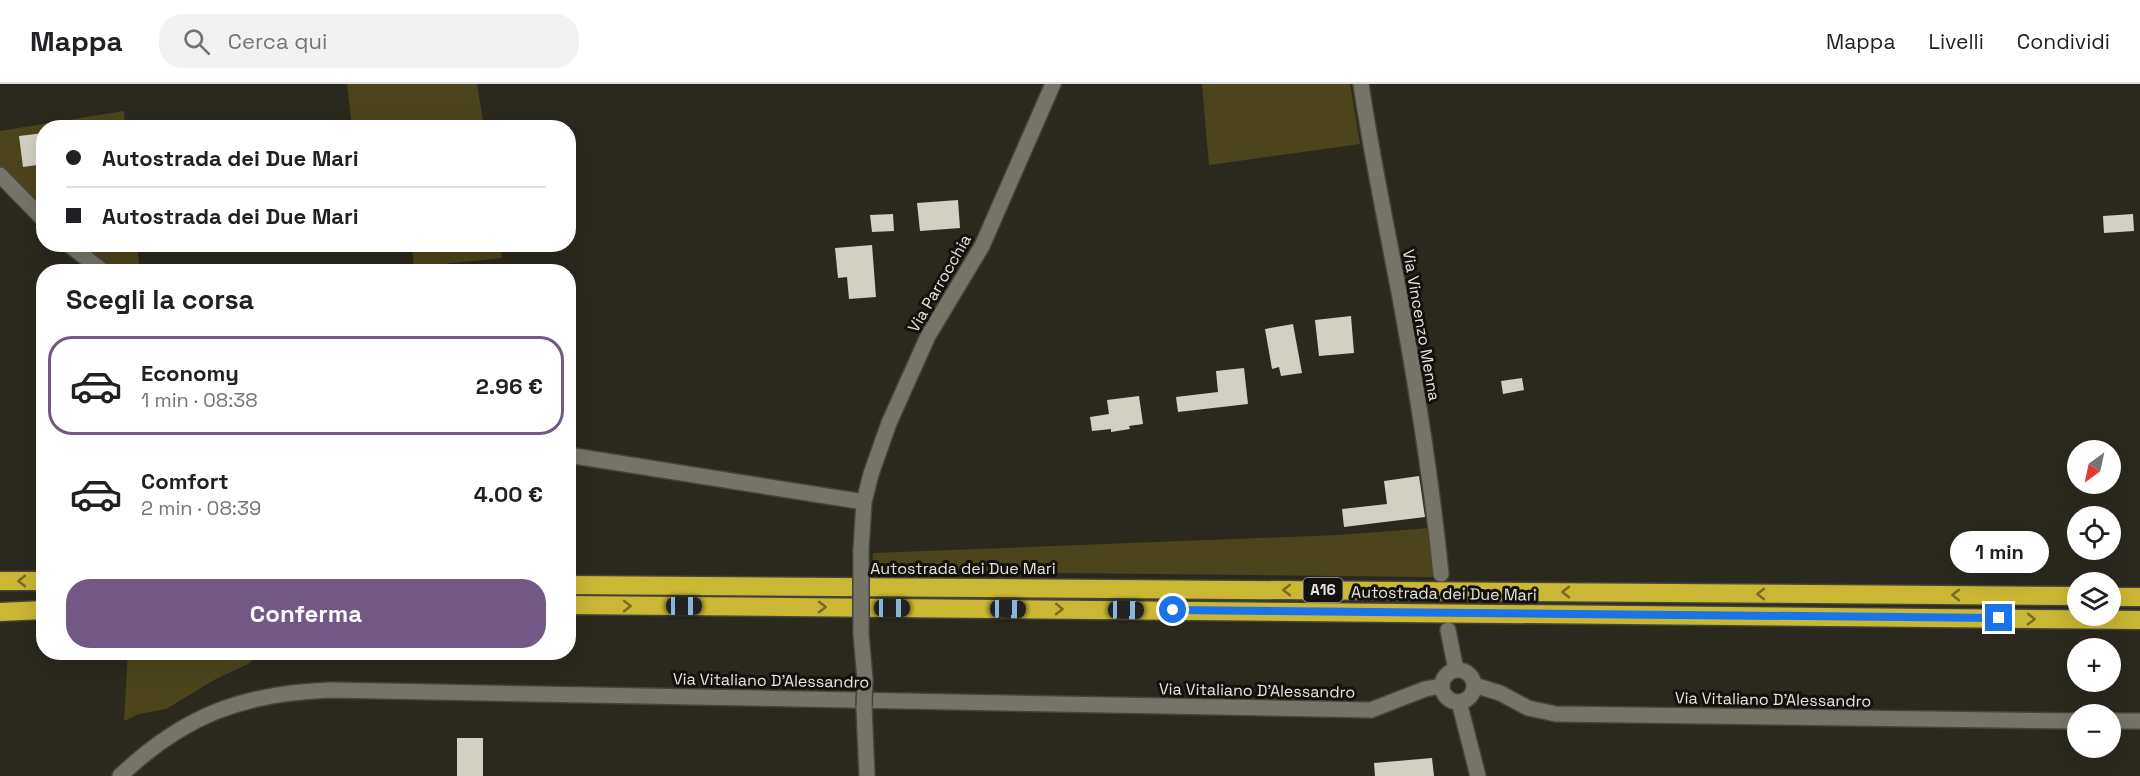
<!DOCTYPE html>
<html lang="it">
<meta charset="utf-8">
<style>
:root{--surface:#fff;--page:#f2f2f2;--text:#202124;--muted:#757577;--line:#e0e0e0;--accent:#715885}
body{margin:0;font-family:"Space Grotesk",sans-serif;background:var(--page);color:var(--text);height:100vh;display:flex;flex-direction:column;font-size:22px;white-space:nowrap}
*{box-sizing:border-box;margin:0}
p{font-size:20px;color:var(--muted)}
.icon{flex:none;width:33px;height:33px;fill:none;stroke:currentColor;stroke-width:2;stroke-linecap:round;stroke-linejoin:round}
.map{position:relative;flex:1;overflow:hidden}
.drawer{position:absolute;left:36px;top:180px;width:540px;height:396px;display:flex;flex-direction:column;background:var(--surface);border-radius:24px;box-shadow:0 6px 24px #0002}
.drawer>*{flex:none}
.hud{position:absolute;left:36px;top:36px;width:540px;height:132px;border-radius:24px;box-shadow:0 6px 24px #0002;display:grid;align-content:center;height:132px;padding:0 30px;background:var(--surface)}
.needle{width:39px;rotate:213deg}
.tools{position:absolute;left:2067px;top:356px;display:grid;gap:12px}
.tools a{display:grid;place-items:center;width:54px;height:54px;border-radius:50%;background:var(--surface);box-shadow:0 6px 24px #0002;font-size:30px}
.end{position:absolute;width:27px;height:27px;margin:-14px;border:8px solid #1a73e8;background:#fff;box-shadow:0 0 0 3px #fff}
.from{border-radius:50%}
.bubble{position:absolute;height:42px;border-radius:21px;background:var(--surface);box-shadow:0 6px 24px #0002;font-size:20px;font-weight:600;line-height:42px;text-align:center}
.car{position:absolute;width:18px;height:36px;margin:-18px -9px;border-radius:8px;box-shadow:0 0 4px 2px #0007;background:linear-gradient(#222 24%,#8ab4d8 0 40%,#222 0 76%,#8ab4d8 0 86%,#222 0)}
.hud b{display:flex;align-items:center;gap:21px;height:57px;font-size:22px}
.hud b+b{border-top:2px solid var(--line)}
.hud i{width:15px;height:15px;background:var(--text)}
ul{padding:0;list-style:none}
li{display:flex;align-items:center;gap:18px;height:99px;margin:0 12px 9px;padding:0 18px;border:3px solid transparent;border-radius:24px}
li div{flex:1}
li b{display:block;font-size:22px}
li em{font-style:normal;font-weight:600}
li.current{border-color:var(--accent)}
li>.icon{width:54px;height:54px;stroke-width:1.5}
h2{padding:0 30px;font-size:27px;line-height:72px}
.primary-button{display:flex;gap:12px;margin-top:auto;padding:12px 30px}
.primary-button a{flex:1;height:69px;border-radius:24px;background:var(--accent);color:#fff;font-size:24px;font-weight:600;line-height:69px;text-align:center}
header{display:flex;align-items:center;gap:36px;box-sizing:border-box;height:84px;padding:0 30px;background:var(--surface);border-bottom:2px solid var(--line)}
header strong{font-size:28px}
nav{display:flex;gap:33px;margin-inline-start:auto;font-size:21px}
.search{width:420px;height:54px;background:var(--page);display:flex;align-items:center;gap:15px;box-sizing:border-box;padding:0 21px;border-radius:24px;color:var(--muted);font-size:22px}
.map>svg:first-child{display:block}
</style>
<header>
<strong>Mappa</strong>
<div class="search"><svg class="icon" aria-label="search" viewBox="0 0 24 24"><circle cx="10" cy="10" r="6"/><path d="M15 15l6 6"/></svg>Cerca qui</div>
<nav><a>Mappa</a><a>Livelli</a><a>Condividi</a></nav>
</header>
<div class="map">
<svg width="2140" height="692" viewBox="0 0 2140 692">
<rect width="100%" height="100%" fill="#2b291e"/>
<!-- green -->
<path fill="#4c451c" d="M 347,0 L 477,0 L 484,43 L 352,43 Z
M 1202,0 L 1350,0 L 1360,60 L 1209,81 Z
M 124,27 L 125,43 L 44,44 L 43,129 L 0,84 L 0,47 Z
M 76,161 L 137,161 L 140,187 L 112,187 Z
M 412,161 L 501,161 L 502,174 L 414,183 Z
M 1430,444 L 1433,493 L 872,487 L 873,469 L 1338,451 Z
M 128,569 L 256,568 L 255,574 L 248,580 L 214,596 L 166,625 L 139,630 L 124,637 Z"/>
<!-- building -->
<path fill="#d1d0c2" d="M 44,49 L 44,80 L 23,83 L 19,52 Z
M 958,116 L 960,144 L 920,147 L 917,119 Z
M 893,130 L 894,147 L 872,148 L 870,131 Z
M 2133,130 L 2134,147 L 2104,149 L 2103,132 Z
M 872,161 L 876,213 L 849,215 L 847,193 L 838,194 L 835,164 Z
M 1351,232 L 1354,269 L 1319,272 L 1315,236 Z
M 1293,240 L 1302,289 L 1281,292 L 1279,283 L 1272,285 L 1265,245 Z
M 1244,284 L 1248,320 L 1178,328 L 1176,313 L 1218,308 L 1216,287 Z
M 1522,294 L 1524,306 L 1503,310 L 1501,297 Z
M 1139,312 L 1143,340 L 1129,342 L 1130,345 L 1111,348 L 1111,345 L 1092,347 L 1090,333 L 1109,330 L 1107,316 Z
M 1419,392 L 1425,433 L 1344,443 L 1342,425 L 1387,420 L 1384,397 Z
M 457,654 L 483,654 L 483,692 L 457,692 Z
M 1432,674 L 1434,692 L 1375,692 L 1374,679 Z"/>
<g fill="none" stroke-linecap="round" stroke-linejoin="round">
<defs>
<path id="minor" d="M 1361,0 C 1372,75 1388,149 1402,224 C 1418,312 1432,401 1441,490
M 0,91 L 44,136
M 68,160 L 104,188
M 568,371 L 864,418
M 861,466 L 864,418 L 871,390 L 889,339 L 928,252 L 982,162 L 1053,0
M 1448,546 L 1456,586
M 861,550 L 865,595
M1442 602a16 16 0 1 1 32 0a16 16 0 1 1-32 0Z
M 1474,601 L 1500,609 L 1528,624 L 1556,630 L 2078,637
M 1459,618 L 1478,692
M 864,623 L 867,692
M 2110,637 L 2140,637
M 120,692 C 184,631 244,609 331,606 L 1371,626 L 1425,605 L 1441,602"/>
<path id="highway" d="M 0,497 L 44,497
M 568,501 L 2078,512
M 2110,513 L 2140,513
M 568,521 L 2140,536
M 0,528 L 44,526"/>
</defs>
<!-- minor casing -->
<use href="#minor" stroke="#45443b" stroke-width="18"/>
<!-- highway casing -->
<use href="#highway" stroke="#45443b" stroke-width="21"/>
<!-- minor -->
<use href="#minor" stroke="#767468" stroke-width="15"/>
<!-- highway -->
<use href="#highway" stroke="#cab733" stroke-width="18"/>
<defs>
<path id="minor-bridge" d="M 861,466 L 861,550
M 864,623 L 865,595"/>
</defs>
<!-- minor-bridge casing -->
<use href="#minor-bridge" stroke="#45443b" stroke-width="18" stroke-linecap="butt"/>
<!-- minor-bridge -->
<use href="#minor-bridge" stroke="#767468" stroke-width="15"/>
</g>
<!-- one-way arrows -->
<defs><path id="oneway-chevron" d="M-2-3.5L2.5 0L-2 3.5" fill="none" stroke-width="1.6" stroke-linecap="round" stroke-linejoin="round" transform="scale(1.5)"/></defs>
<g stroke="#776c22">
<use href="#oneway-chevron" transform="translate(22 497) rotate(-180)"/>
<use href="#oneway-chevron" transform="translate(1287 506) rotate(-180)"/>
<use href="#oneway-chevron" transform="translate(1566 508) rotate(-180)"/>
<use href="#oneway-chevron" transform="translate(1761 510) rotate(-180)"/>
<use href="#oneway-chevron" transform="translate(1956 511) rotate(-180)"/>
<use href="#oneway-chevron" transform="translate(627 522)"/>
<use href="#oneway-chevron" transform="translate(822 523)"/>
<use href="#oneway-chevron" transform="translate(1059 525) rotate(1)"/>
<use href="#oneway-chevron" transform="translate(2031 535) rotate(1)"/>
</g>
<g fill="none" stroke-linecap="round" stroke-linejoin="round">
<!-- route -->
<path stroke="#1a73e8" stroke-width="8" d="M 1173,526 L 1999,534"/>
</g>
<g text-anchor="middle" stroke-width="6" stroke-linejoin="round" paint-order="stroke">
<!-- shield labels -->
<rect fill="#12110d" stroke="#a6a59f" stroke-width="1.5" x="1303.5" y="494" width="39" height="24" rx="4.5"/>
<g font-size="15" font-weight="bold" fill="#e5e4dd">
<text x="1323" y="511">A16</text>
</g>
<!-- street labels -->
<g font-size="16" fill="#e5e4dd" stroke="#12110d">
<text transform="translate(939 199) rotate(-60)" y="6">Via Parrocchia</text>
<text transform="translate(1422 241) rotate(80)" y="6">Via Vincenzo Menna</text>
<text x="963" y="490">Autostrada dei Due Mari</text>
<text transform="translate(1444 509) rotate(1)" y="6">Autostrada dei Due Mari</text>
<text transform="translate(771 596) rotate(1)" y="6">Via Vitaliano D'Alessandro</text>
<text transform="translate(1257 606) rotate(1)" y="6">Via Vitaliano D'Alessandro</text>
<text transform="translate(1773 615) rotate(1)" y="6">Via Vitaliano D'Alessandro</text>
</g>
</g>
</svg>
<div class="tools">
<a><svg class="needle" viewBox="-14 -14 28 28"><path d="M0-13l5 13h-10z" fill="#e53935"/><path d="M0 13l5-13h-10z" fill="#757577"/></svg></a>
<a><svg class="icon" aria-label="locate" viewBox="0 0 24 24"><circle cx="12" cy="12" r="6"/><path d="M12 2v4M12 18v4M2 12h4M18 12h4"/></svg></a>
<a><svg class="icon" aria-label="layers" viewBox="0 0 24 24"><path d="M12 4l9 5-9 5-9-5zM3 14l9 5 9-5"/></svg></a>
<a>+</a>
<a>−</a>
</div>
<i class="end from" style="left:1173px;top:526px"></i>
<i class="end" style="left:1999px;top:534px"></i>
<div class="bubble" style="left:1950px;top:447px;width:99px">1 min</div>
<i class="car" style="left:684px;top:522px;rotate:90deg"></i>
<i class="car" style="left:892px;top:524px;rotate:90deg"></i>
<i class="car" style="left:1008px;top:525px;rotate:91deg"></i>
<i class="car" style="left:1126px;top:526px;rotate:91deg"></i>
<div class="hud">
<b><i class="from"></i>Autostrada dei Due Mari</b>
<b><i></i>Autostrada dei Due Mari</b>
</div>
<section class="drawer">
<h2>Scegli la corsa</h2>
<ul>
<li class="current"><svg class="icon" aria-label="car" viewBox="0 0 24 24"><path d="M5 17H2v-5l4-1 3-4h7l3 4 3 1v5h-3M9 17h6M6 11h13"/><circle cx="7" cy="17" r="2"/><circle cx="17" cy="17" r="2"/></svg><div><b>Economy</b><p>1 min · 08:38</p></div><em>2.96 €</em></li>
<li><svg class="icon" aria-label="car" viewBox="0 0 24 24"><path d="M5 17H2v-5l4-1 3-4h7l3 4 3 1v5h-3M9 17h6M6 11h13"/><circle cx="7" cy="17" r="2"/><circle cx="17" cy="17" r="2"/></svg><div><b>Comfort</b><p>2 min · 08:39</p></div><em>4.00 €</em></li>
</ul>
<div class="primary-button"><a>Conferma</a></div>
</section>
</div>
